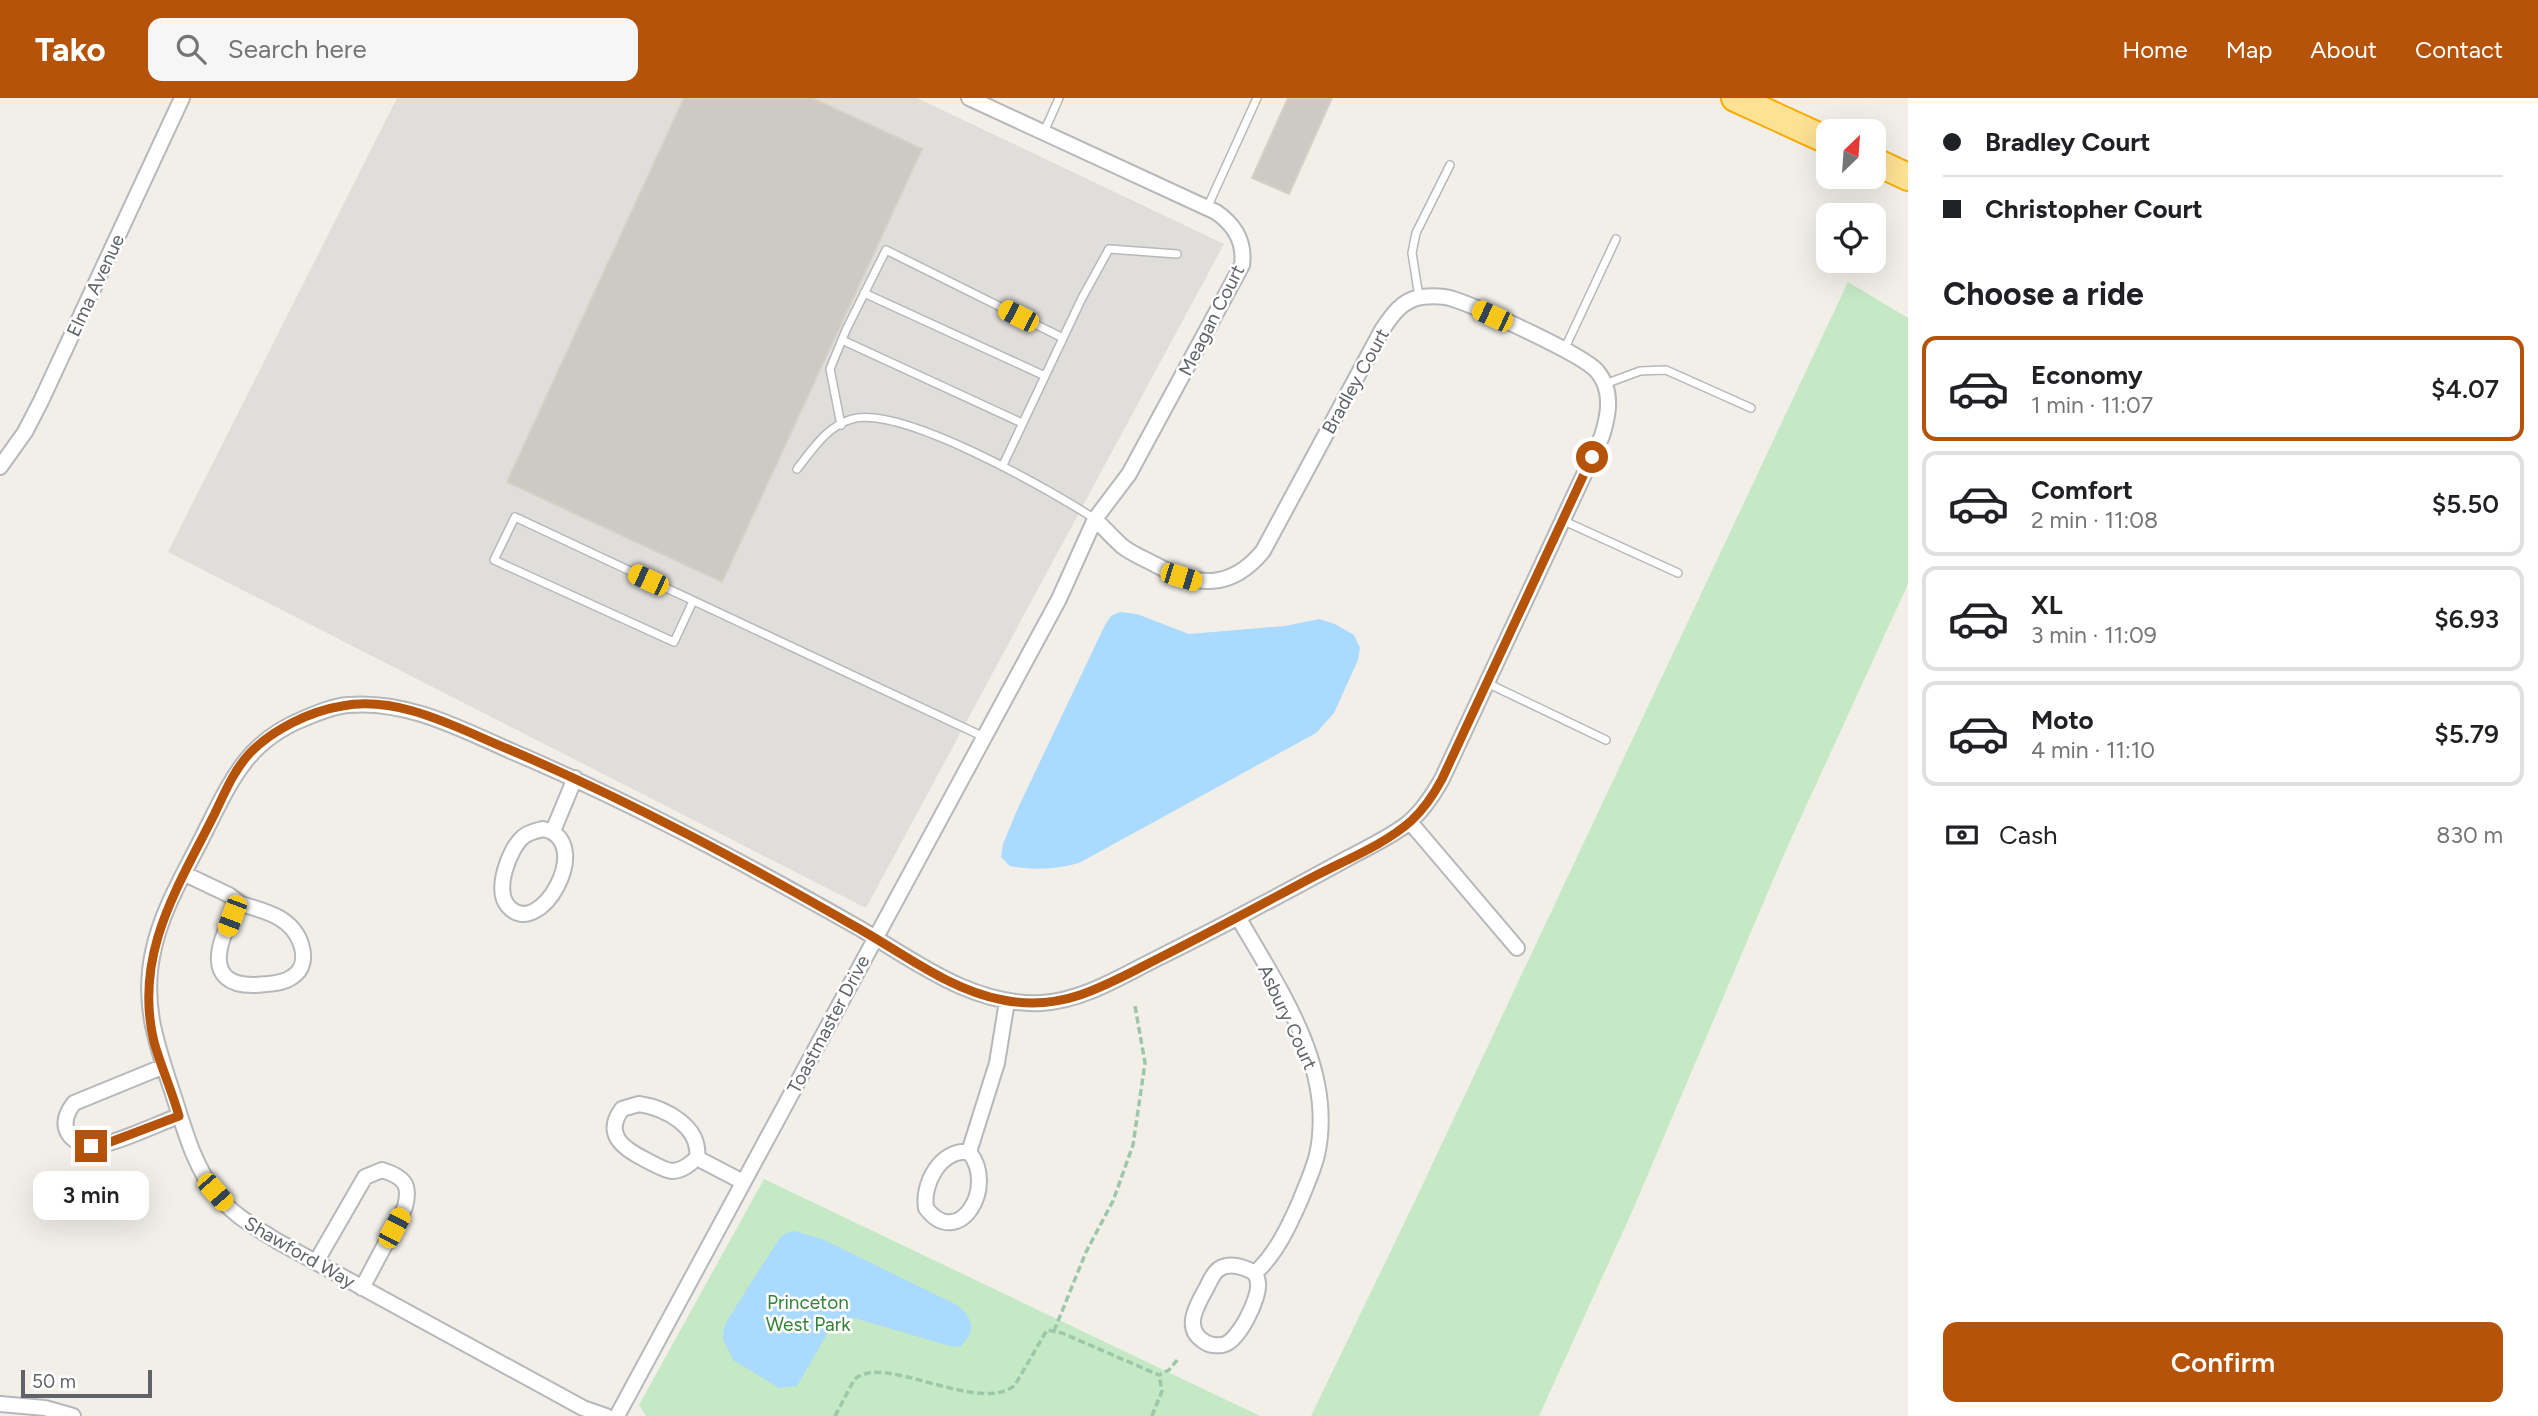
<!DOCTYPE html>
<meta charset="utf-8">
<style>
:root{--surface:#fff;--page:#f6f6f6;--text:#202124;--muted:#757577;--line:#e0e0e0;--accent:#b45309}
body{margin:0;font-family:Figtree,sans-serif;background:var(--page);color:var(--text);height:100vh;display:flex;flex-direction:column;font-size:26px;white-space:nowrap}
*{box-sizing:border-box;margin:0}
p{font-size:23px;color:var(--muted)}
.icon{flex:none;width:38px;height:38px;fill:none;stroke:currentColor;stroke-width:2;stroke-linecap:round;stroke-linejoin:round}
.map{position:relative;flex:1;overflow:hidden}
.sheet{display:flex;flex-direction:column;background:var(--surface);width:630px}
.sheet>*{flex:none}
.hud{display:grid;align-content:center;height:154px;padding:0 35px;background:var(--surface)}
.needle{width:46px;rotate:25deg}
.controls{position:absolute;left:1816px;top:21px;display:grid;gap:14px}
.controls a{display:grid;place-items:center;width:70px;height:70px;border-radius:14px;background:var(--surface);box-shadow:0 7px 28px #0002;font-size:35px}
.scale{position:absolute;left:21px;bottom:18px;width:131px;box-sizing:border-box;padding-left:7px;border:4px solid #5f6368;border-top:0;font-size:19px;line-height:24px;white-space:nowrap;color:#5f6368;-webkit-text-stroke:5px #fff;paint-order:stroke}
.end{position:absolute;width:32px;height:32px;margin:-16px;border:9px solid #b45309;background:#fff;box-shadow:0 0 0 4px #fff}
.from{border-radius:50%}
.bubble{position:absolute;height:49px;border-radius:14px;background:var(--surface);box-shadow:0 7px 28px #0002;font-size:23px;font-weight:600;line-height:49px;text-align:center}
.car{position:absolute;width:21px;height:42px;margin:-21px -10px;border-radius:9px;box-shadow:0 0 5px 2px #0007;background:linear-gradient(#f5c518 24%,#345 0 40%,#f5c518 0 76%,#345 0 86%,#f5c518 0)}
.hud b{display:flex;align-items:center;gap:24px;height:66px;font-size:26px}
.hud b+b{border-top:2px solid var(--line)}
.hud i{width:18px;height:18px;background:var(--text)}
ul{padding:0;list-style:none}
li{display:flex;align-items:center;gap:21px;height:105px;margin:0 14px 10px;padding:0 21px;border:4px solid var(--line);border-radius:14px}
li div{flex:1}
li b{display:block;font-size:26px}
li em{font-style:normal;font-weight:600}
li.on{border-color:var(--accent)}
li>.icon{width:63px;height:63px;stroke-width:1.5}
h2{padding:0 35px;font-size:32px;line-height:84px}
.pay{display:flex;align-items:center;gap:18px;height:77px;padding:0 35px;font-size:26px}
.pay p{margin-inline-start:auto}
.action{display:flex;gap:14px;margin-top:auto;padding:14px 35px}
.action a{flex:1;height:80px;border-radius:14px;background:var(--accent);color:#fff;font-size:28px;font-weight:600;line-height:80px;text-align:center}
header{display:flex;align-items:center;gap:42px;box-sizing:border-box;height:98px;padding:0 35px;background:var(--accent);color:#fff}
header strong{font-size:33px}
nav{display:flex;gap:38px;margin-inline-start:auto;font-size:24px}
.search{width:490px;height:63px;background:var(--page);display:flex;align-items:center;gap:18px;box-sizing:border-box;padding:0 24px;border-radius:14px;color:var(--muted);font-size:26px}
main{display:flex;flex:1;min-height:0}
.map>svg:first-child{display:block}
</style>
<header>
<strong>Tako</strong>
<div class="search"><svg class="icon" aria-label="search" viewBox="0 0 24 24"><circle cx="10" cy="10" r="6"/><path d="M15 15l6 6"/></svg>Search here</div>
<nav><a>Home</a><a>Map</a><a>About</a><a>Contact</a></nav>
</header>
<main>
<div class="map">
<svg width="1908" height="1318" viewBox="0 0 1908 1318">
<rect width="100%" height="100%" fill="#f1efe8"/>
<!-- industrial -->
<path fill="#e0deda" d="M 397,0 L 917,0 L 1224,146 L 866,810 L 168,454 Z"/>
<!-- green -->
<path fill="#c5e8c5" d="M 1848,184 L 1908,220 L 1908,486 L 1785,754 L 1631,1116 L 1539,1318 L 1311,1318 L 1414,1105 Z
M 764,1081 L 1260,1318 L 646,1318 L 639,1307 Z"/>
<!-- water -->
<path fill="#aadaff" d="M 1120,514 L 1137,516 L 1189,536 L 1285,528 L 1319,521 L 1335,526 L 1354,537 L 1360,550 L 1358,562 L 1334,615 L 1316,635 L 1081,764 C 1058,772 1033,772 1010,768 L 1001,759 L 1003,746 L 1017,712 L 1105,527 L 1111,518 Z
M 794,1133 L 822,1141 L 957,1207 C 975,1223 976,1232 960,1249 L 950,1248 L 854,1220 L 844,1219 L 835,1222 L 797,1288 L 779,1290 L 733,1262 L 723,1241 L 723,1233 L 728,1221 L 779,1141 L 786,1135 Z"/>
<!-- building -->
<path fill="#cccac5" stroke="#d6d1c6" stroke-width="2" d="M 684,0 L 812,0 L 922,51 L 722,484 L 507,384 Z
M 1288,0 L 1332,0 L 1289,96 L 1252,80 Z"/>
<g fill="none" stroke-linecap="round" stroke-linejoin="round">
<defs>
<path id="service" d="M 1044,34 L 1059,0
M 1207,110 L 1257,0
M 864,195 L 1045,278
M 1419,199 L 1412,155 L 1416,135 L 1450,67
M 842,242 L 1022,325
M 1564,252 L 1616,141
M 1605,286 L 1640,273 L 1666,272 L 1751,310
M 841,327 L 830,271 L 846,232 L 886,152 L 1063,240
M 1003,367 L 1082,200 L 1109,151 L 1177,156
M 797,371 C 812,352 827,328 852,321 C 902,307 1050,392 1095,421
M 1562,422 L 1678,475
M 693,503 L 674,544 L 494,462 L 515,419 L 984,639
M 1487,585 L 1606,642"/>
<path id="minor" d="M 0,369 L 25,334 L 41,303 L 182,0
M 1410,724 L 1517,850
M 543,731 C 597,742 539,845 508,808 C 494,792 509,751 523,739 C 529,734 535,733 543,731 Z
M 553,733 L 575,680
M 185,776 L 229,797 L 241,806
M 241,806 C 265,813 292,819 301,846 C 305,858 304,872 292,879 C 283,886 267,886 256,887 C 198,889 220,835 241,806 Z
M 1238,819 C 1279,891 1336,970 1317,1057 C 1313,1073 1306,1088 1300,1103 C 1289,1128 1276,1156 1255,1175 C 1256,1178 1258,1181 1258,1185 C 1260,1200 1238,1245 1222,1247 C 1215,1248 1208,1247 1202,1242 C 1183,1229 1198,1205 1207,1189 C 1210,1183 1213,1175 1219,1171 C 1230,1164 1244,1169 1255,1175
M 162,969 L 74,1005 C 67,1014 62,1024 68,1035 C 72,1042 83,1048 91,1048 C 110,1049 159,1025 179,1018
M 639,1006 C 666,1010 701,1029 697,1060 C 690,1066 682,1073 672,1073 C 663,1072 654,1066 646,1062 C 624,1051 603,1037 622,1011 Z
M 969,1054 C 941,1051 922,1085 926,1110 C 958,1153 998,1089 969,1054 L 997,965 L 1007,903
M 697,1060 L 743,1084
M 316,1164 L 365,1079 L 382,1072 C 404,1079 411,1086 405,1109 L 362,1190
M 0,1306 L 45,1310 L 73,1318
M 606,1318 L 583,1310 L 277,1143 C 255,1129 233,1117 217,1097 C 193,1067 184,1029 172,993 C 156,945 142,905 153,854 C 162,810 187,771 206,732 C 231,682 248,643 303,621 C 317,615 333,608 348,607 C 407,602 459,630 511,653 C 631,704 746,766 859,830 C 915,863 972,908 1041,905 C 1082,903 1120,879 1156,861 C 1190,844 1224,827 1257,809 C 1288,793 1319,776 1350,759 C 1369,749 1390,739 1407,726 C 1422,714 1433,697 1442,681 L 1602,338 C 1609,316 1613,292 1597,273 C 1582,256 1478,209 1453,201 C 1444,198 1431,198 1421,199 C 1402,202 1392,217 1382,232 L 1263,453 C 1231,492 1197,489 1156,467 C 1145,461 1132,456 1122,448 C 1113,440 1104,430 1095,421
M 617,1318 L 1059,501 L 1095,421 L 1129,376 L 1242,167 C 1245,144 1235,127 1216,114 L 969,0"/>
<path id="motorway" d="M 1735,0 L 1829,43
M 1874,63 L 1908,79"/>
</defs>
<!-- service casing -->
<use href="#service" stroke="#b5b8bc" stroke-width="10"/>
<!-- minor casing -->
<use href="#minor" stroke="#b5b8bc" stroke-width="18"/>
<!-- motorway casing -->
<use href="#motorway" stroke="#f9ab00" stroke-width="30"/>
<!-- path -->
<path stroke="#9cc7a9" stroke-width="3.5" stroke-dasharray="7 3.5" stroke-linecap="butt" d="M 1054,1233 L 1086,1154 L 1113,1103 L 1133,1047 L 1145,965 L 1135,908
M 835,1318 L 854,1282 C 882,1253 979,1318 1015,1287 L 1047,1232 L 1062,1235 L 1159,1277 L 1169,1272 L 1178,1261
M 1152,1318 L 1162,1293 L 1159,1277"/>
<!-- service -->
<use href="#service" stroke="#fff" stroke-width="7"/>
<!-- minor -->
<use href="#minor" stroke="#fff" stroke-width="14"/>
<!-- motorway -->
<use href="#motorway" stroke="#fde293" stroke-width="26"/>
</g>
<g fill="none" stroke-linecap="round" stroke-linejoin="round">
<!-- route -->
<path stroke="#b45309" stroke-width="9" d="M 91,1048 L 105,1046 L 179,1018 C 172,993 161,969 154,944 C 133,856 178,789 215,715 C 225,694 234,672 250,655 C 272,632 310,613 342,608 C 399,597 457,630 508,651 C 628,702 743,764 856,829 C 903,855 949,892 1003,902 C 1028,907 1056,905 1080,897 C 1110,887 1139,870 1167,856 C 1216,831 1264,805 1313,779 C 1345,762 1384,747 1411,723 C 1424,711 1434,696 1442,681 L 1592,359"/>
</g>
<g text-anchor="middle" stroke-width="5" stroke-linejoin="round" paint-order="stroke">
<!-- street labels -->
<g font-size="19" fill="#5f6368" stroke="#fff">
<text transform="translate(95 187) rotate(-65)" y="7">Elma Avenue</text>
<text transform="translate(1211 222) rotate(-63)" y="7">Meagan Court</text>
<text transform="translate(1355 283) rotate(-61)" y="7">Bradley Court</text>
<text transform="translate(1288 919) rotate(65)" y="7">Asbury Court</text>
<text transform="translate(828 926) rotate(-62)" y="7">Toastmaster Drive</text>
<text transform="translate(300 1154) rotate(30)" y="7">Shawford Way</text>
</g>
<!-- park labels -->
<g font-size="19" fill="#348238" stroke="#fff">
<text x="808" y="1211">Princeton<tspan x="808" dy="22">West Park</tspan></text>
</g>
</g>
</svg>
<div class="controls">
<a><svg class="needle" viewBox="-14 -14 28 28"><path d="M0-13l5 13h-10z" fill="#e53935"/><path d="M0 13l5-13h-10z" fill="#757577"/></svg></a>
<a><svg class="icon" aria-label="locate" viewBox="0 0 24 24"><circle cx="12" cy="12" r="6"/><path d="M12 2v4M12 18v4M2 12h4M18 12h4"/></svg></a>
</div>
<div class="scale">50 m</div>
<i class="end from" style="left:1592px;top:359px"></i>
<i class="end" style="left:91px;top:1048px"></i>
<div class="bubble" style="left:33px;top:1073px;width:116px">3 min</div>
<i class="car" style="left:1018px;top:218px;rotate:297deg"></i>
<i class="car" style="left:1492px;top:218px;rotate:295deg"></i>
<i class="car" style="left:1181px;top:479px;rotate:107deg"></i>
<i class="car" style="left:648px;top:482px;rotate:295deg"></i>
<i class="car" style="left:232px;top:818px;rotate:201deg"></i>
<i class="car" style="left:215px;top:1094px;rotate:139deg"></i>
<i class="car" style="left:394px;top:1130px;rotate:28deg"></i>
</div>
<section class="sheet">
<div class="hud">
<b><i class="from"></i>Bradley Court</b>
<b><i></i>Christopher Court</b>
</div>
<h2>Choose a ride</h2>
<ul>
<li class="on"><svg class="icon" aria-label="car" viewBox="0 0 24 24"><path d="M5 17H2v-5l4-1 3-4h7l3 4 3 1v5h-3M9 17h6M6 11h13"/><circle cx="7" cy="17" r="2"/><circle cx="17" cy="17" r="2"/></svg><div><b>Economy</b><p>1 min · 11:07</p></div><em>$4.07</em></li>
<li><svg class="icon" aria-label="car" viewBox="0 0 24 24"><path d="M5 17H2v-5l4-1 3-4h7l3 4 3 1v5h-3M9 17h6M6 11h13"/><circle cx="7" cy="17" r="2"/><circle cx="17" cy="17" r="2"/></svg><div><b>Comfort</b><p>2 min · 11:08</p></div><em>$5.50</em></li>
<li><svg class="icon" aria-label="car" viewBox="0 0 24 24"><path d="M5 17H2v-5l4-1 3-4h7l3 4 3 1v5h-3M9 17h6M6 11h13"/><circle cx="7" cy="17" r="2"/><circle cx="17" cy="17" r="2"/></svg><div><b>XL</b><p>3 min · 11:09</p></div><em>$6.93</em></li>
<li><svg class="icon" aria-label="car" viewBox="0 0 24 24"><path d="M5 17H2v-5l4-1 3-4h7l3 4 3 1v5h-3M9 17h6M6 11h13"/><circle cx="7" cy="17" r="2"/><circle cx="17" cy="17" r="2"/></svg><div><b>Moto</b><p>4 min · 11:10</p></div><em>$5.79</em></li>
</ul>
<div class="pay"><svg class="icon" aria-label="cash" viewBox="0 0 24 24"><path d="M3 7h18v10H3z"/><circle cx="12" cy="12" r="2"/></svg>Cash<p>830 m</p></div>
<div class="action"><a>Confirm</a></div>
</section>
</main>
